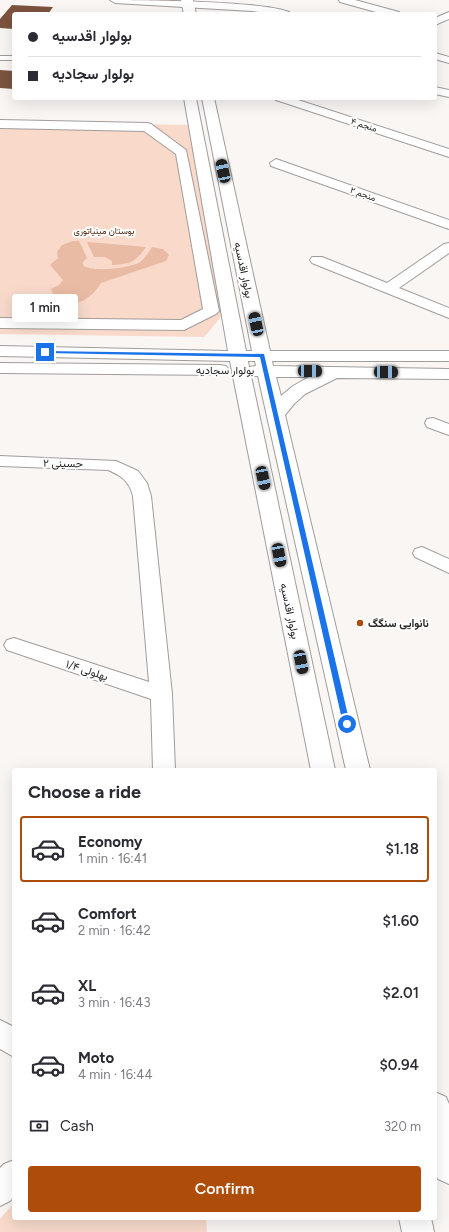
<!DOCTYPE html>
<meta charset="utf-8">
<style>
:root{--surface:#fff;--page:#f7f7f7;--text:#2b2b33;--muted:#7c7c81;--line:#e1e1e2;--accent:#ae4d09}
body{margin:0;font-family:Figtree,Vazirmatn,sans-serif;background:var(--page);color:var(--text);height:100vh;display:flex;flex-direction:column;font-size:15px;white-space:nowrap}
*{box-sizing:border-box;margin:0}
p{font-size:13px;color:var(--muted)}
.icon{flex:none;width:22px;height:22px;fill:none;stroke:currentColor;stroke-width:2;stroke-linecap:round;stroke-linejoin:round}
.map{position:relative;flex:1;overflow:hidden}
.details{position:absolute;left:12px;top:768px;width:425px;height:452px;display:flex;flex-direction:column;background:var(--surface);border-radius:4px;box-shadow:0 4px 16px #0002}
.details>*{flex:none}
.hud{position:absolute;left:12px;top:12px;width:425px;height:88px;border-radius:4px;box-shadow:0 4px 16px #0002;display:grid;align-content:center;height:88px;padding:0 16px;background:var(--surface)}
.end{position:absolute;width:18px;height:18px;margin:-9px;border:5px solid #1a73e8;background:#fff;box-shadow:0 0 0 2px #fff}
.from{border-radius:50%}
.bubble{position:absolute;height:28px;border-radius:4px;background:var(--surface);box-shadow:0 4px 16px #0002;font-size:13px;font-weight:600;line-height:28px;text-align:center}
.car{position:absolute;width:12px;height:24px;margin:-12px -6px;border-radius:5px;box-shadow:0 0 3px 1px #0007;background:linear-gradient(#222 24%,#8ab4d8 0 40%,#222 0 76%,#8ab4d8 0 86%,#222 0)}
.hud b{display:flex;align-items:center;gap:14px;height:38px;font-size:15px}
.hud b+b{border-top:1px solid var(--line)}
.hud i{width:10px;height:10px;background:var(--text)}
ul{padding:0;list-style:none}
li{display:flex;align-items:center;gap:12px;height:66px;margin:0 8px 6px;padding:0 8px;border:2px solid transparent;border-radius:4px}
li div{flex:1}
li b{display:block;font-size:15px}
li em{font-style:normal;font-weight:600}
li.selected{border-color:var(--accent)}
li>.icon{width:36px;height:36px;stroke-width:1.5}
h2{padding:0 16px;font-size:18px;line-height:48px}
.pay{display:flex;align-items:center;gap:10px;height:44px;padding:0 16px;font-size:15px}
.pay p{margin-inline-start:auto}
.button{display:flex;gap:8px;margin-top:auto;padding:8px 16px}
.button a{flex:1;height:46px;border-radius:4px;background:var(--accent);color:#fff;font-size:16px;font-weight:600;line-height:46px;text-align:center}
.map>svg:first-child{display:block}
</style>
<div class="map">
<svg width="449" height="1232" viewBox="0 0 449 1232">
<rect width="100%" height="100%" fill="#f9f6f4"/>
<!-- green -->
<path fill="#f8d9ca" d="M 0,122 L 188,125 L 226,311 L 204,337 L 0,334 Z
M 14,1203 L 14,1218 L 206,1218 L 207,1232 L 0,1232 L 0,1219 Z"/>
<!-- forest -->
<path fill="#eabba4" d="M 73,241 L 79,241 L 87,258 L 83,262 L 83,265 C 91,273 131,268 140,262 C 145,258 149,252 152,247 L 163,249 L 169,255 L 166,261 L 101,283 C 95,293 83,305 69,303 C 64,302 61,297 55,298 L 51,289 L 59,285 L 63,280 L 50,265 L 58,258 L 57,252 L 62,245 Z
M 87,242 L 146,247 C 135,263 130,264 112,265 L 112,261 L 105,257 L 94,257 Z"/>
<!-- building -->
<path fill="#7c533f" d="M 12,5 L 53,7 L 48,14 L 14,14 L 14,29 L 0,28 L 0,19 Z
M 0,70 L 14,71 L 14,89 L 0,88 Z"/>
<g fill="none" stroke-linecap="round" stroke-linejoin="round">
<defs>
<path id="lane" d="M 0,56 L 14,56 L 14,60 L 0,60 Z"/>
<path id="street" d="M 110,0 C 135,0 281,1 292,14 L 269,14 L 252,11 L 115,3 Z
M 339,0 L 355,0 L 399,12 L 400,14 L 383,14 L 340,2 Z
M 449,12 L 449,19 L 435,25 L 435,18 Z
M 435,53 L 449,57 L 449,63 L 435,59 Z
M 435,87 L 449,90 L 449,97 L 435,94 Z
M 274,98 L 292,98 L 449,149 L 449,157 L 276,100 Z
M 0,120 L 147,123 L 151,124 L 186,150 L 219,311 L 216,314 L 184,330 L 0,328 L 0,318 L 181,320 L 203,309 L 176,154 L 144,131 L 0,128 Z
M 276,159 L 449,220 L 449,229 L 271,166 L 270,163 Z
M 449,243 L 449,253 L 399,288 L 449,308 L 449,318 L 312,263 L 310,260 L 312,257 L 322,257 L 387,283 L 444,244 Z
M 433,418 L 449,424 L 449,435 L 427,427 L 425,423 L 427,419 Z
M 0,456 L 116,461 L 138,471 L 147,483 L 151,496 L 172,694 L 175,770 L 153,770 L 151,699 L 7,650 L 4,645 L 7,640 L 14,638 L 149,682 L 133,496 C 129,481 122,476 108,470 L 0,466 Z
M 422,547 L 449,559 L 449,573 L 415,557 L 413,553 L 415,549 Z
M 0,1020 L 14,1027 L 14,1057 L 0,1049 Z
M 14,1160 L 14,1197 L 10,1201 L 0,1206 L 0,1168 L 4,1164 Z"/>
<path id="secondary" d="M 181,0 L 193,0 L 196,14 L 184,14 Z
M 184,98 L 196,98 L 246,351 L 252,351 L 202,98 L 214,98 L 270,351 L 449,351 L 449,361 L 272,361 L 273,366 L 449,369 L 449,379 L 337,378 L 305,394 L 294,404 L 285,415 L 370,770 L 346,770 L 258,376 L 251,376 L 335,770 L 311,770 L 230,361 L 0,356 L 0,346 L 228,351 ZM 248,361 L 255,361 L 256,366 L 249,367 ZM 276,377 L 309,377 L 293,386 L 281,396 Z
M 0,363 L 220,365 L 226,366 L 229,370 L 226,374 L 220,375 L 0,373 Z
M 435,1092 L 446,1097 L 449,1104 L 449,1184 L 438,1179 L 435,1173 Z
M 399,1218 L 431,1218 L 434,1232 L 402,1232 Z"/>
</defs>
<!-- lane casing -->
<use href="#lane" stroke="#a09d9b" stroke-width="2"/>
<!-- street casing -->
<use href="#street" stroke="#a09d9b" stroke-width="2"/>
<!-- secondary casing -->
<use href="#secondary" stroke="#a09d9b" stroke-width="2"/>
<!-- lane -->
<use href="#lane" fill="#fff" fill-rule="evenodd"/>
<!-- street -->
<use href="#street" fill="#fff" fill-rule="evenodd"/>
<!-- secondary -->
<use href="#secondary" fill="#fff" fill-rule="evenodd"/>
</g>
<!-- route -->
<path fill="#1a73e8" d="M 43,351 L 264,354 L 350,724 L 349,726 L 347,726 L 343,724 L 260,357 L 45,353 Z"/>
<!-- markers -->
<circle fill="#ae4d09" stroke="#fff" stroke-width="1.5" cx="360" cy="623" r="4"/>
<g text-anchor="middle" stroke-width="4" stroke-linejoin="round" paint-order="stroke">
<!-- far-street labels -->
<g font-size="9" fill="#272625" stroke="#fff">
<text transform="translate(364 125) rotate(18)" y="3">منجم ۴</text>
<text transform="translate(363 194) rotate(20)" y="3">منجم ۲</text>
</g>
<!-- far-park labels -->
<g font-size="9" fill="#4c2107" stroke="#fff">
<text x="104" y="234">بوستان مینیاتوری</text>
</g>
<!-- street labels -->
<g font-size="11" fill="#272625" stroke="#fff">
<text transform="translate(244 270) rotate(78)" y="4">بولوار اقدسیه</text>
<text x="225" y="374">بولوار سجادیه</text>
<text transform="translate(63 463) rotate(1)" y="4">حسینی ۲</text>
<text transform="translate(290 611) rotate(78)" y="4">بولوار اقدسیه</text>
<text transform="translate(87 670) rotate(18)" y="4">بهلولی ۱/۴</text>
</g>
<!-- poi labels -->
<g font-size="11" font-weight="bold" fill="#272625" stroke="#fff" text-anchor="start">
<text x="368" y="627">نانوایی سنگگ</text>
</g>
</g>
</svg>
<i class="end from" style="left:347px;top:724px"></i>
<i class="end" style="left:45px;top:352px"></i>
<div class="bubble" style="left:12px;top:294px;width:66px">1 min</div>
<i class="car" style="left:223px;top:171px;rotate:348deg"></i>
<i class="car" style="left:256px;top:324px;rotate:348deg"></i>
<i class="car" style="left:310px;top:371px;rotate:91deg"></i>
<i class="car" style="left:386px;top:372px;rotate:91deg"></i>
<i class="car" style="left:263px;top:478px;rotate:168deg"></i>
<i class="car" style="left:279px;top:555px;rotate:169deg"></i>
<i class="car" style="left:301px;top:662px;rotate:169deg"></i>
<div class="hud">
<b><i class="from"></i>بولوار اقدسیه</b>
<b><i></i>بولوار سجادیه</b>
</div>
<section class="details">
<h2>Choose a ride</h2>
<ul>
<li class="selected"><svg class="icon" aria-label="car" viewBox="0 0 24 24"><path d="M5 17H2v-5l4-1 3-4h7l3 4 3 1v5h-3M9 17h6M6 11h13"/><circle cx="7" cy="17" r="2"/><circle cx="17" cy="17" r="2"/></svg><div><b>Economy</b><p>1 min · 16:41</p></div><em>$1.18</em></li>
<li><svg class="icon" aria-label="car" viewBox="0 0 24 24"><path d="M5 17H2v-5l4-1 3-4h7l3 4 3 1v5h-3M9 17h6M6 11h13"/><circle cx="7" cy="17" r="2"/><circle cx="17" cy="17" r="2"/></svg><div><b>Comfort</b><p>2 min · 16:42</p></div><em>$1.60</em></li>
<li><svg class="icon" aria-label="car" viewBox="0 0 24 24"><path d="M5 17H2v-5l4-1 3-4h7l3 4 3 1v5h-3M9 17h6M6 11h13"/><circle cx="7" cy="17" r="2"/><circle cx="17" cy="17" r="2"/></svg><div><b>XL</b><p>3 min · 16:43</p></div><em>$2.01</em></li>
<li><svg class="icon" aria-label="car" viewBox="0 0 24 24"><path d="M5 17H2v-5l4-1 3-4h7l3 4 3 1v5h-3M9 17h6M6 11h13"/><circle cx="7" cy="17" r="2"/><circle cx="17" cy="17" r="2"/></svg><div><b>Moto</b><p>4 min · 16:44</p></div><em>$0.94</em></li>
</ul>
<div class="pay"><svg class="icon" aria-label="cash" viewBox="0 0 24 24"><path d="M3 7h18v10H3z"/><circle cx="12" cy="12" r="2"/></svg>Cash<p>320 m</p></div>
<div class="button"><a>Confirm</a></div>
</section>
</div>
